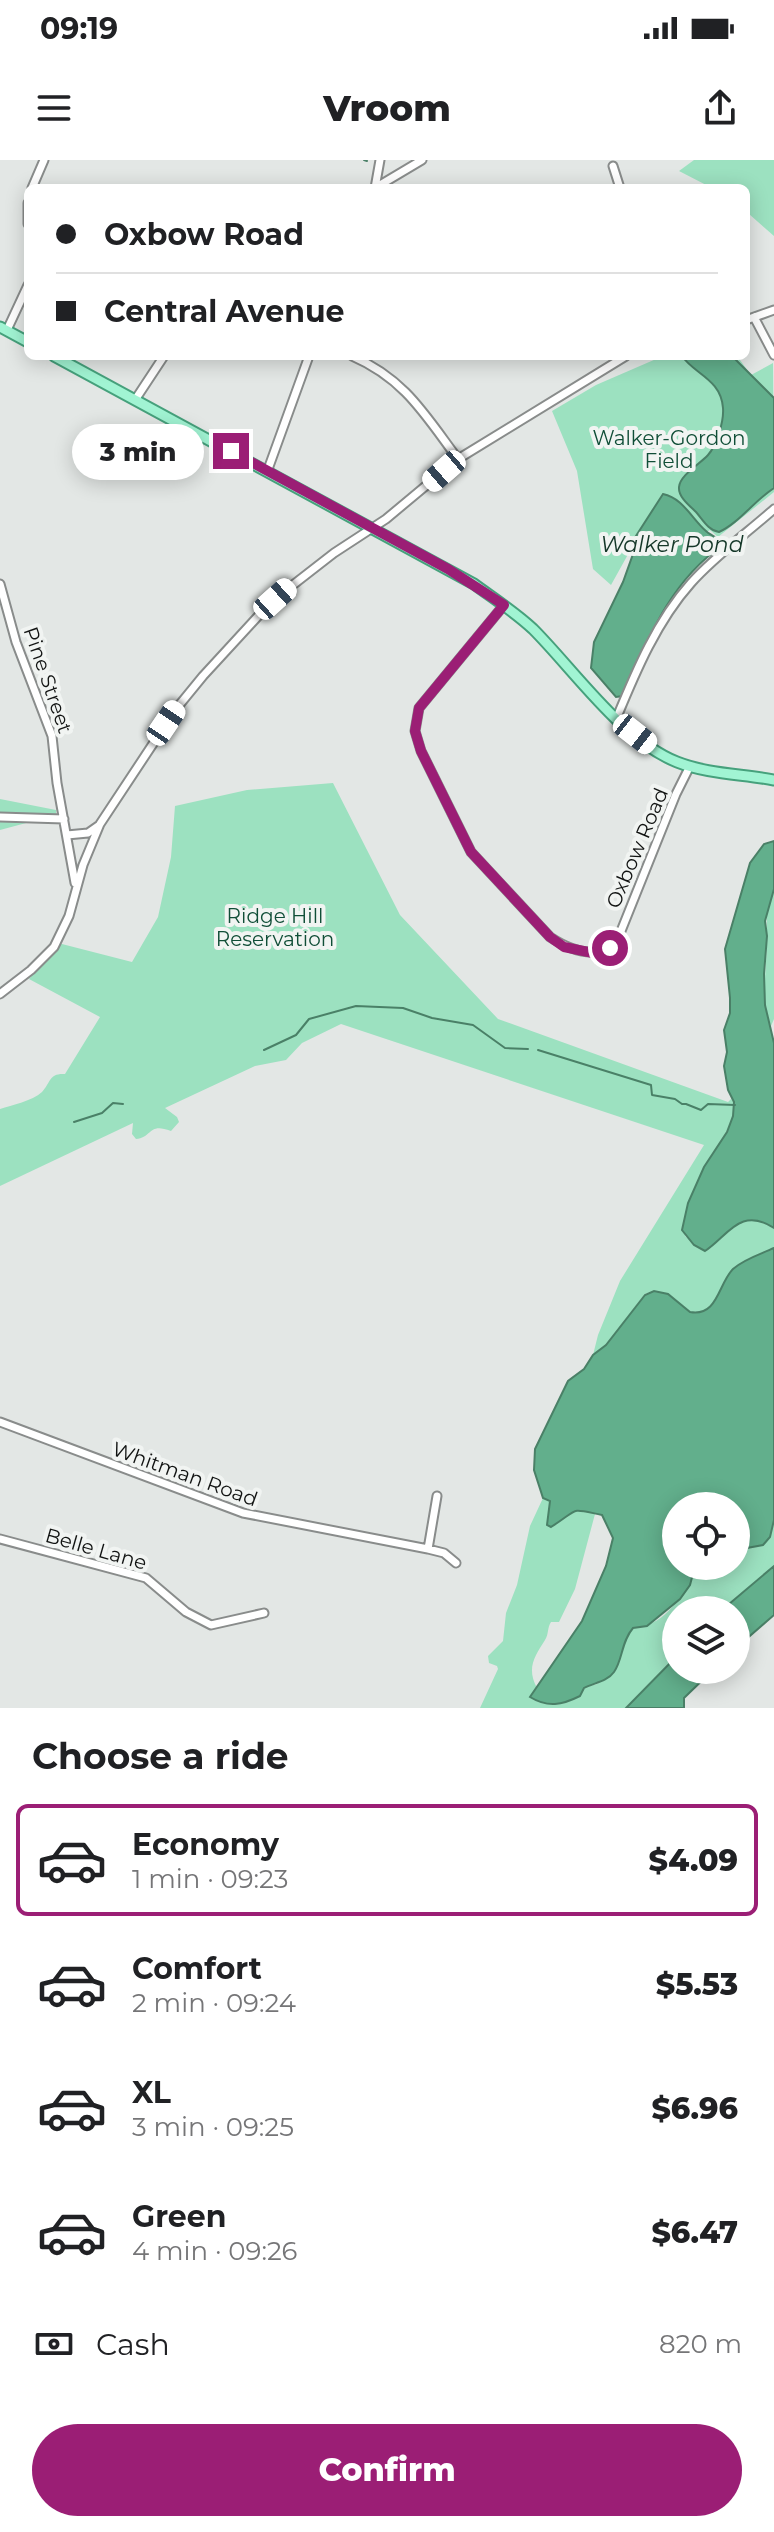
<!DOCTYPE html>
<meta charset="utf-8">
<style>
:root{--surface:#fff;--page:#f2f2f2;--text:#202124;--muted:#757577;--line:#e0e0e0;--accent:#9b1e75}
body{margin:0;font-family:Montserrat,sans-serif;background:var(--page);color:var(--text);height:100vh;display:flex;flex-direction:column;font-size:30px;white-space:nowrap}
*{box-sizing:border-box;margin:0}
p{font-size:26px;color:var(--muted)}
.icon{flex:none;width:44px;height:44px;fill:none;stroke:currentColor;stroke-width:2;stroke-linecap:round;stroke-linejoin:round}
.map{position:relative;height:1548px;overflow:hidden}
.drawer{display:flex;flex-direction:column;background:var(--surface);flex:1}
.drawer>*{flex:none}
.hud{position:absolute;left:24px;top:24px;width:726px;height:176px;border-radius:12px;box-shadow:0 4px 20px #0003;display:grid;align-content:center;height:176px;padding:0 32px;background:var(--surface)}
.controls{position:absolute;left:662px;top:1332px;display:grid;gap:16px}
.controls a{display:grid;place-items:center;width:88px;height:88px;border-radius:50%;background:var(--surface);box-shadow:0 4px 20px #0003;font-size:40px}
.end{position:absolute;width:36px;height:36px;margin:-18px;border:10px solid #9b1e75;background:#fff;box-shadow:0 0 0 4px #fff}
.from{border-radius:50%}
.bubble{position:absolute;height:56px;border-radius:28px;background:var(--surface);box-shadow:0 4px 20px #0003;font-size:26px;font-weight:800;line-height:56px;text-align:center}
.car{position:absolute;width:24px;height:48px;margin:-24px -12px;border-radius:10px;box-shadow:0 0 6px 2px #0007;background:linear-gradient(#fff 24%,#345 0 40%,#fff 0 76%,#345 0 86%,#fff 0)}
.hud b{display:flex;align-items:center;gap:28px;height:76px;font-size:30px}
.hud b+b{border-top:2px solid var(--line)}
.hud i{width:20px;height:20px;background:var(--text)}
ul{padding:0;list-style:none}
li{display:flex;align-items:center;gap:24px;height:112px;margin:0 16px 12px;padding:0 16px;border:4px solid transparent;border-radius:12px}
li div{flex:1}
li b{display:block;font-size:30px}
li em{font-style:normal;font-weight:800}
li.current{border-color:var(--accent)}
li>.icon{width:72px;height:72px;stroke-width:1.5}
h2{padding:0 32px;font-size:36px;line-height:96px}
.pay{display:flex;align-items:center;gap:20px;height:88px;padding:0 32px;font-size:30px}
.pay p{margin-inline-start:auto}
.cta{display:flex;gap:16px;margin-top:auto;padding:16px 32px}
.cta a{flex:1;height:92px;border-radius:48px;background:var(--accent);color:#fff;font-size:32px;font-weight:800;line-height:92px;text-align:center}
.status{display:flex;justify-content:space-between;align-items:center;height:56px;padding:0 40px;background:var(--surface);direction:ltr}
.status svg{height:22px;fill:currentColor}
header{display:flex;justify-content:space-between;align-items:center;height:104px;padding:0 32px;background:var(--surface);font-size:36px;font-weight:800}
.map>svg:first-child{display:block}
</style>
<div class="status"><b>09:19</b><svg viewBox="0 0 49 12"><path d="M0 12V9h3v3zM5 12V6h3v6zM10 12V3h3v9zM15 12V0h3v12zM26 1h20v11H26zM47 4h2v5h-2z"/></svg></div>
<header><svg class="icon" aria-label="menu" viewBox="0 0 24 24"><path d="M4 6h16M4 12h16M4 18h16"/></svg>Vroom<svg class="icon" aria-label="share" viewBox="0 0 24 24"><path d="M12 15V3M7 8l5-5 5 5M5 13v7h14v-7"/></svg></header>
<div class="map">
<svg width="774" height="1548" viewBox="0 0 774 1548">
<rect width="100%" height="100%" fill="#e3e7e5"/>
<!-- green -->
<path fill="#9ce1c0" d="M 694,0 L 774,0 L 774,80 L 774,76 L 749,54 L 746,61 L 746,28 L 712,28 L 679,11 Z
M 663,196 L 737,196 L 751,215 L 773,203 L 774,332 L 718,377 L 710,370 L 649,409 L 636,380 L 611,425 L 593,409 L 577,311 L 552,251 L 596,225 Z
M 333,623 L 400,755 L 498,859 L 728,942 L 731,939 L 734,942 C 736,969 714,987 703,1010 C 692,1032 687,1052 685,1076 L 705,1091 C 728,1076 740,1046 774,1068 L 774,1088 C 761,1094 744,1099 733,1109 C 718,1124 718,1157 690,1152 C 676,1140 665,1126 645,1134 L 606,1185 L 593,1195 L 598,1175 L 620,1121 L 704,985 L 341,864 L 302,883 L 286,900 L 255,906 L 165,948 L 177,957 L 179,962 L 171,971 C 148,962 153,977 136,979 L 132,974 L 133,963 L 0,1026 L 0,949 C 12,945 32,941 42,932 C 51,922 49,913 65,914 L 100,857 L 29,819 L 58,783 L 132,802 L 158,757 L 171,697 L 175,646 L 247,630 Z
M 0,639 L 56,650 L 56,655 L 0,670 Z
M 774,729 L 774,859 L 771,866 C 761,839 766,812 767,784 C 768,761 763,753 774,729 Z
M 543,1338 L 550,1341 L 547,1365 L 577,1349 L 595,1354 L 575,1429 L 559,1462 L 551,1462 C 547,1468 549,1474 545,1480 C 535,1496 526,1508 537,1528 L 531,1537 C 558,1548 566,1538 587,1527 C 591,1525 596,1525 599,1523 C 610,1516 623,1480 633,1468 C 670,1464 681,1435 695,1406 L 736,1406 L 736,1390 L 755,1387 L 770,1377 L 774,1360 L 774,1406 L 722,1450 L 676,1450 L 676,1497 L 626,1548 L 480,1548 L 498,1509 L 497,1506 L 489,1503 L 488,1496 L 503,1481 L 506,1453 L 517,1425 L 530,1366 Z"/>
<!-- water -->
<path fill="#62af8c" stroke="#4a8067" stroke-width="2" d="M 682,196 L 732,196 L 774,238 L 774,328 C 755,340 739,363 719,372 C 708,370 703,360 696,352 C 690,346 678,337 679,327 C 680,315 700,304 708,295 C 717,285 724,261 723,248 C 721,219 694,214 682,196 Z
M 663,334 C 683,338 692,359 706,371 C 711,376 718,378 723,381 L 723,385 C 670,421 648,479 623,536 L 616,537 L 591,508 L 594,482 L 623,422 L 633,394 L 634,379 Z
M 774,681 L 774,729 L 765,761 L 767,776 L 764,814 L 765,845 L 774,883 L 774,1068 C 740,1046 728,1076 705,1091 L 694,1085 L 682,1070 L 688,1043 L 704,1007 L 727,972 L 733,956 L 734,942 L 728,930 L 724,906 L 727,892 L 724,870 L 730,853 L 730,838 L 725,789 L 750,703 L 764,684 Z
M 774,1088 L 774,1360 L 770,1377 L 763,1385 L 736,1390 L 736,1346 L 676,1346 L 676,1406 L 695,1406 L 690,1425 L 680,1439 L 647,1466 L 633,1468 C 621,1482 623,1499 614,1512 C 607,1522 593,1523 584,1528 L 580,1536 C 562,1545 548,1548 530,1537 L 582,1461 L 606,1406 L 613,1378 L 602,1355 C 568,1348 581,1348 551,1367 L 547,1365 L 550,1341 L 543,1338 L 534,1310 L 535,1289 L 568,1221 L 584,1209 L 593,1195 L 606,1185 L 645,1135 L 654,1131 L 668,1134 L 690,1152 C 718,1157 718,1124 733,1109 C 744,1099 761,1094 774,1088 Z
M 774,1406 L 774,1455 L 736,1488 L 736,1450 L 722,1450 Z
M 676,1497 L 676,1510 L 713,1510 L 684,1538 L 684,1548 L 626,1548 Z"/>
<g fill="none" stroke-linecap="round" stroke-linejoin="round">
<!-- stream -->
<path stroke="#4a8067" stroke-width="2" d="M 364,0 L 367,1
M 463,28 L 464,28
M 264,890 L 296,875 L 309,859 L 356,846 L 403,848 L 432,858 L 473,865 L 505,888 L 528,889
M 538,890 L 651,925 L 652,935 L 675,939 L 682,944 L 686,944 L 701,950 L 708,944 L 735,945
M 74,962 L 102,953 L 113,943 L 123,944"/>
<defs>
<path id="minor" d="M 613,6 L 620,28
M 32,28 L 44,0
M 375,28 L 422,0
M 375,28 L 380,0
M 28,43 L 28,64
M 754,157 L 774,195
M 746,160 L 774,150
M 7,170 L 28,125
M 352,196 C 405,219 425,255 458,299
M 135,240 L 164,196
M 267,312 L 309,196
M 0,424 L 16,482 L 52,576 L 57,623 L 75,723
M 504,445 L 419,548 L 415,571 L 421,591 L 471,692 L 550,777 C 568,789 590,797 610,788 L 619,776 L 676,634 L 690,606
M 617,557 C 636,511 657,461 691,423 C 715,396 747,373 774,349
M 0,657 L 64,659
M 67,675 L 88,673 L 98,666
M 0,834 L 31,810 L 54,787 L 69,756 L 83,705 L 100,664 L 176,549 L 203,516 L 271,442 L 334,393 L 386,359 L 458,299 L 626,196
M 0,1262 L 243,1353 L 428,1389 L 444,1393 L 456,1403
M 0,1379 L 146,1418 L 186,1452 L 211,1465 L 264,1453
M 428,1389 L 437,1336"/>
<path id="major" d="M 0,167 L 28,182
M 54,196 L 474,424 C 493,438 515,452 533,469 C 574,510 622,580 677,602 C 707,614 743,614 774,620"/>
</defs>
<!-- minor casing -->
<use href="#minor" stroke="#898c8b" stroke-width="11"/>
<!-- major casing -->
<use href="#major" stroke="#46a17c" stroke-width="13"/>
<!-- minor -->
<use href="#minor" stroke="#fff" stroke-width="7"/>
<!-- major -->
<use href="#major" stroke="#a1f4d3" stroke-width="9"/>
</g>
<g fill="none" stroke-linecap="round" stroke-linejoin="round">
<!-- route -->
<path stroke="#9b1e75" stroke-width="10" d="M 231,291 L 448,409 L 504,445 L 419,548 L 415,571 L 421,591 L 471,692 L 550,777 L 564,787 L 593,793 L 610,788"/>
</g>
<g text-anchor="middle" stroke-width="8" stroke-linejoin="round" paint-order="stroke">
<!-- park labels -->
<g font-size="20" fill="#104e37" stroke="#f1f4f2">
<text x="669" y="285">Walker-Gordon<tspan x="669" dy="23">Field</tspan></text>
<text x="275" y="763">Ridge Hill<tspan x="275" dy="23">Reservation</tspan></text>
</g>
<!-- street labels -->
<g font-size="20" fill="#111312" stroke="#f1f4f2">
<text transform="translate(48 520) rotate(71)" y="7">Pine Street</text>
<text transform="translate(637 688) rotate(-67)" y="7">Oxbow Road</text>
<text transform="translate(185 1314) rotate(20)" y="7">Whitman Road</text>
<text transform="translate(96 1389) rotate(16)" y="7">Belle Lane</text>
</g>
<!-- water labels -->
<g font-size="22" font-style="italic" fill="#143728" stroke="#f1f4f2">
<text x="672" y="392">Walker Pond</text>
</g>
</g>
</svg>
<div class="controls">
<a><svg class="icon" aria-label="locate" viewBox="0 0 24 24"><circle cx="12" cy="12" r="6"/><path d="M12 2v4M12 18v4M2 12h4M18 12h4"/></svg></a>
<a><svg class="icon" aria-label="layers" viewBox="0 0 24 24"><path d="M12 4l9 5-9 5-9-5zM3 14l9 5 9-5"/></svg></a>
</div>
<i class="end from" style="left:610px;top:788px"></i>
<i class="end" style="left:231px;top:291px"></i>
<div class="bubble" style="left:72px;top:264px;width:132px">3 min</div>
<i class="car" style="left:444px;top:311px;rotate:229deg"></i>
<i class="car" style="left:275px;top:439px;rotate:48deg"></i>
<i class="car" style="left:166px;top:563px;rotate:34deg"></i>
<i class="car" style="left:635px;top:574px;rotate:128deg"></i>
<div class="hud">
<b><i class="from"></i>Oxbow Road</b>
<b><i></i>Central Avenue</b>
</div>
</div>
<section class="drawer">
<h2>Choose a ride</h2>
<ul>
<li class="current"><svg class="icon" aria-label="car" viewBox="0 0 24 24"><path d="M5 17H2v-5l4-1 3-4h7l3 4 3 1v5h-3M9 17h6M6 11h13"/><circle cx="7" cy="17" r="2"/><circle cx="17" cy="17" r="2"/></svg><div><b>Economy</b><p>1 min · 09:23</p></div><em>$4.09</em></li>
<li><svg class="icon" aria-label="car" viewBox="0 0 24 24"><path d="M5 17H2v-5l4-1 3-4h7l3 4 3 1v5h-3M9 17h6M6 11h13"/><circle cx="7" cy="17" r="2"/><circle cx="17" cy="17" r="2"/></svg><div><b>Comfort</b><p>2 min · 09:24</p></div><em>$5.53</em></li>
<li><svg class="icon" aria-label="car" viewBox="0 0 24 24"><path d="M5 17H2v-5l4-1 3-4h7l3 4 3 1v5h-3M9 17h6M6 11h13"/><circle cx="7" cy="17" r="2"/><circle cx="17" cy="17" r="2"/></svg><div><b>XL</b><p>3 min · 09:25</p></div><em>$6.96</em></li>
<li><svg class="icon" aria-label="car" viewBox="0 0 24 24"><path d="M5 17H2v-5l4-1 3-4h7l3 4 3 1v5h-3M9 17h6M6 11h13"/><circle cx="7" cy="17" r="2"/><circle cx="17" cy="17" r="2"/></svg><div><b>Green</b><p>4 min · 09:26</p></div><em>$6.47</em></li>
</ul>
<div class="pay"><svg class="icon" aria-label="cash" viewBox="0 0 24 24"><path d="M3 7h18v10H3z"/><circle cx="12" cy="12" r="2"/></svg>Cash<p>820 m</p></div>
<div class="cta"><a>Confirm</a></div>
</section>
